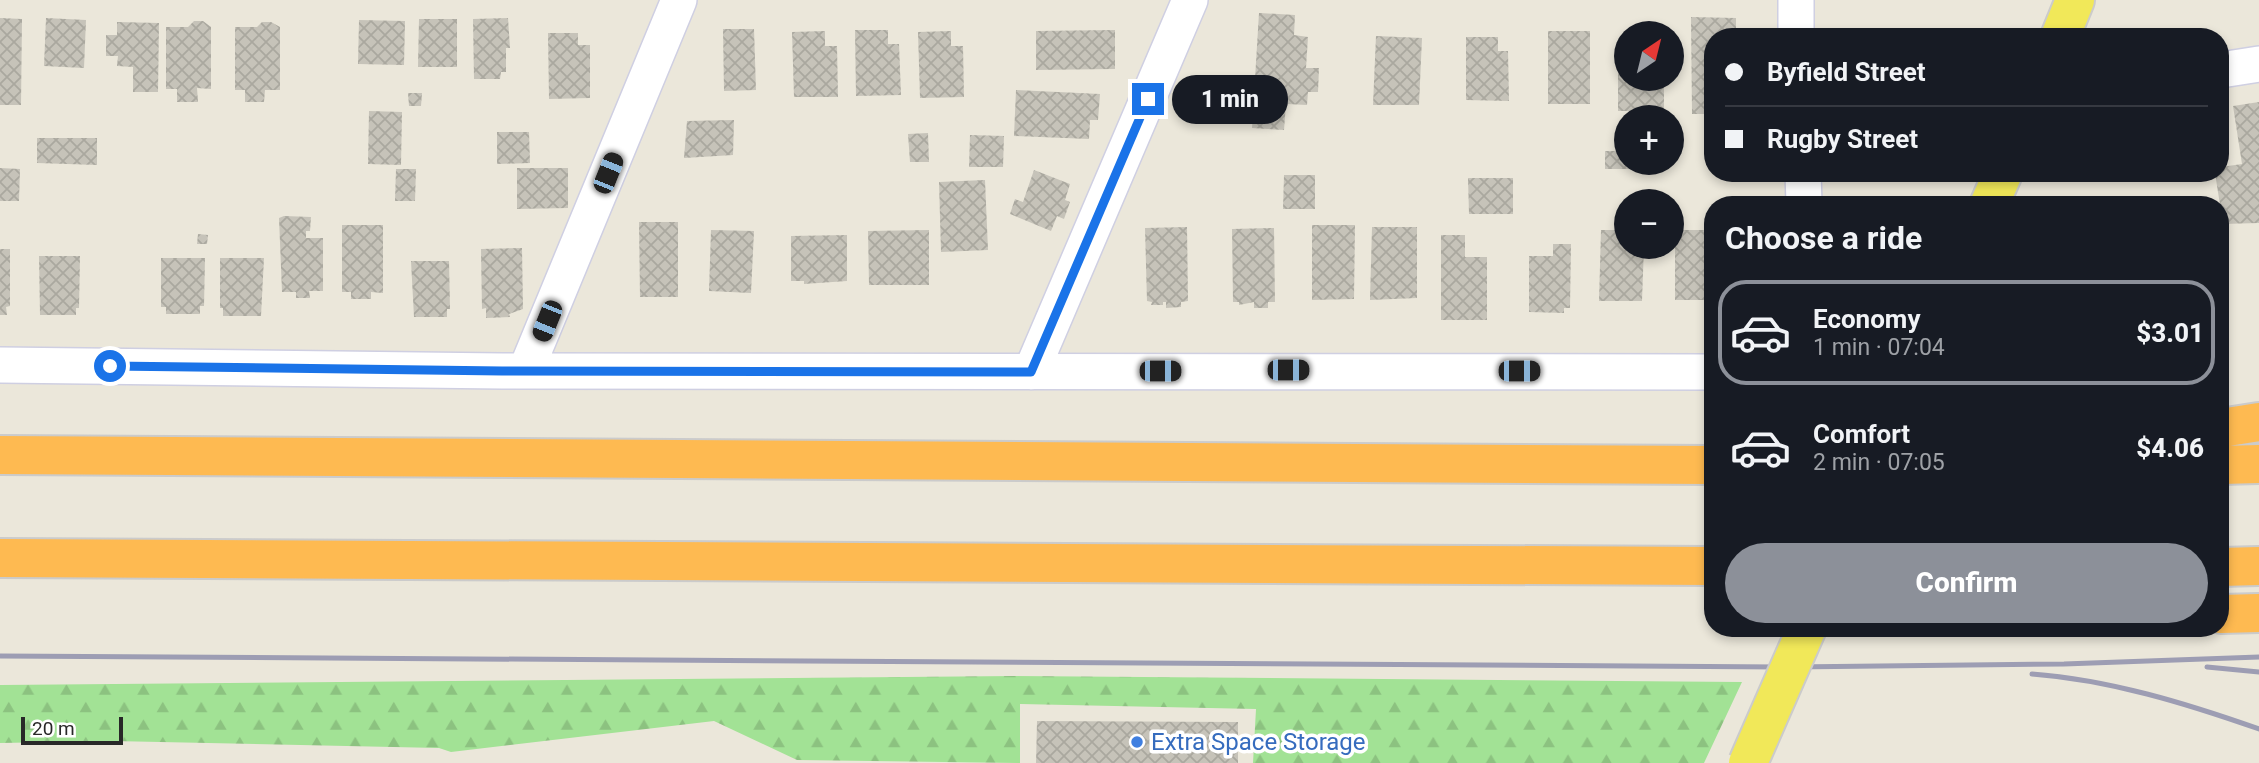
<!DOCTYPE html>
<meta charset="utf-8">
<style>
:root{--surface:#171b24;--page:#20242c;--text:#f1f3f6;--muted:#9ea1a6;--line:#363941;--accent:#8c9099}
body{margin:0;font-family:Roboto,sans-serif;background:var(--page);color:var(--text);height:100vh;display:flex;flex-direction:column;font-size:26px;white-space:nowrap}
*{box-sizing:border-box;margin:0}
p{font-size:23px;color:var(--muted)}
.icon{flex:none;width:38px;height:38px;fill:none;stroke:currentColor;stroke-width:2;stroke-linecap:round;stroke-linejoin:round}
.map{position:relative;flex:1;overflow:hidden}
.side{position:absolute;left:1704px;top:196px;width:525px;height:441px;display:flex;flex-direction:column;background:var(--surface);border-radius:28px;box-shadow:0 4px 10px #0003}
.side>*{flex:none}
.top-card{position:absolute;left:1704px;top:28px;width:525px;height:154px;border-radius:28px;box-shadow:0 4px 10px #0003;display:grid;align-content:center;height:154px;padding:0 21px;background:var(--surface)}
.needle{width:46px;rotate:35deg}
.controls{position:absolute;left:1614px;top:21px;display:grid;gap:14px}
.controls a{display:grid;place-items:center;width:70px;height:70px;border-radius:50%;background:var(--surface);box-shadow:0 4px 10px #0003;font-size:35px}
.scale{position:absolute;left:21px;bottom:18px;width:102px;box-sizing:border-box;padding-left:7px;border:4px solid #282828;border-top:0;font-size:19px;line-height:24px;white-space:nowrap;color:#282828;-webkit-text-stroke:5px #fff;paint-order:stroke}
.end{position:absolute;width:32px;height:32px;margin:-16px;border:9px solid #1a73e8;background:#fff;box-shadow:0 0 0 4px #fff}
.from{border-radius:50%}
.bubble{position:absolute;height:49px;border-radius:24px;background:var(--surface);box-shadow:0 4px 10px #0003;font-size:23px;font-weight:800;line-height:49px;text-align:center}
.car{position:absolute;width:21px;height:42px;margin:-21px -10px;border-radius:9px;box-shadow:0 0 5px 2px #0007;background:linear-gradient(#222 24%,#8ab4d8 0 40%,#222 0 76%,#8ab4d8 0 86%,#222 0)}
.top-card b{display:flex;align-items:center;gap:24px;height:66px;font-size:26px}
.top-card b+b{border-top:2px solid var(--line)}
.top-card i{width:18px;height:18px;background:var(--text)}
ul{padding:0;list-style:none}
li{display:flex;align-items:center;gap:21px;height:105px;margin:0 14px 10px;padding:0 7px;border:4px solid transparent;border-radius:28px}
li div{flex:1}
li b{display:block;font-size:26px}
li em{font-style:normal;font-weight:800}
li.current{border-color:var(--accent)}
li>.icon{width:63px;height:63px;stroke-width:1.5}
h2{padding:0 21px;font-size:32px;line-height:84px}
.primary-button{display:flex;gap:14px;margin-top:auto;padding:14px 21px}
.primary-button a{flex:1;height:80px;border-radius:42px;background:var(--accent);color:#fff;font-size:28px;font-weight:800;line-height:80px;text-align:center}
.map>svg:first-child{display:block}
</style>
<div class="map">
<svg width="2259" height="763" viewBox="0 0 2259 763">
<defs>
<pattern id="forest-firs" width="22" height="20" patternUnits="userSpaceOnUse" patternTransform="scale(1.75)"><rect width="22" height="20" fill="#a2e295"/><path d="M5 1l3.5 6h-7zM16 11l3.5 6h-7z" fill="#8cc280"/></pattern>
<pattern id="building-cross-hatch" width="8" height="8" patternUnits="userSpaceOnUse" patternTransform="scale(1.75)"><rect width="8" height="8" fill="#c6c3b9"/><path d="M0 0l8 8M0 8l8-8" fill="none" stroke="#aaa89f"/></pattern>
</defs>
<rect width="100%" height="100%" fill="#ebe7da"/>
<!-- forest -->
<path fill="url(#forest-firs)" d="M 1015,676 L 1742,682 L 1704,763 L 1253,763 L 1256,709 L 1020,704 L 1020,763 L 797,760 L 714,721 L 451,752 L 439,748 L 112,741 L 0,743 L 0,685 Z"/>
<!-- building -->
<path fill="url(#building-cross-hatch)" d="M 1259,13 L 1295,15 L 1294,35 L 1308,37 L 1306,68 L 1319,68 L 1318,92 L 1308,92 L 1307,105 L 1286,104 L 1284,130 L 1252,128 Z
M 1691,17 L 1736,18 L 1736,37 L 1713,37 L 1713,114 L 1692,114 Z
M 0,18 L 22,19 L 21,105 L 0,105 Z
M 46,18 L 86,20 L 84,68 L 44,66 Z
M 508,18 L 510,48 L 506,48 L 506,72 L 501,72 L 500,79 L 474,79 L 473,19 Z
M 419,19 L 457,19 L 457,67 L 418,67 Z
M 359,20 L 405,21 L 404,65 L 358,64 Z
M 194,21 L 203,21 L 211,27 L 211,89 L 197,88 L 198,102 L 177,102 L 177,89 L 166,89 L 166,27 L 188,27 Z
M 117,22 L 159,23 L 158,92 L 133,92 L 133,67 L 117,66 L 118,56 L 106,56 L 106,35 L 117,35 Z
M 262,22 L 271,22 L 280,27 L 280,90 L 265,90 L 264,102 L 245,102 L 245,90 L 235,90 L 235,27 L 257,27 Z
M 723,29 L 754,29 L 756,90 L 724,91 Z
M 855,30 L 888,30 L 888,44 L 899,44 L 901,95 L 856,96 Z
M 1115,30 L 1115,69 L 1036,70 L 1036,31 Z
M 825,31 L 825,46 L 837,46 L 838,97 L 794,97 L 792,32 Z
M 951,31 L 951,46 L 963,46 L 964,97 L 920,98 L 918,32 Z
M 1548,31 L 1590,31 L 1590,104 L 1548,104 Z
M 1645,31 L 1663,31 L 1663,33 L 1645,33 Z
M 548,33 L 578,33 L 578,45 L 590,45 L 590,98 L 549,99 Z
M 1376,36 L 1422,38 L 1419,105 L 1373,105 Z
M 1466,37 L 1498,37 L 1498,51 L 1508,51 L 1509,101 L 1466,100 Z
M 1618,38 L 1626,38 L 1626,79 L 1664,79 L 1664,111 L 1618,111 Z
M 1016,90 L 1100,94 L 1098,120 L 1090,120 L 1089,139 L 1014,136 Z
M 408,93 L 422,93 L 421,106 L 409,106 Z
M 2259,102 L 2259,223 L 2223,224 L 2215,173 L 2221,173 L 2221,167 L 2242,164 L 2233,106 Z
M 369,111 L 402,112 L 401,165 L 368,164 Z
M 734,120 L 733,155 L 684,158 L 687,121 Z
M 497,132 L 529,132 L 530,163 L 497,164 Z
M 928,133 L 929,162 L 910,162 L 908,134 Z
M 970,135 L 1004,136 L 1003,167 L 969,167 Z
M 37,138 L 97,138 L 97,165 L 37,163 Z
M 1605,151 L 1626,151 L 1626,163 L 1631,163 L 1631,169 L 1605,169 Z
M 0,168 L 20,169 L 19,201 L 0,201 Z
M 517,168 L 568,168 L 568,208 L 517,209 Z
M 396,169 L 416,169 L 415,201 L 395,201 Z
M 1034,170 L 1070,184 L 1065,200 L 1070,202 L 1064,219 L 1057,216 L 1051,231 L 1010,214 L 1015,199 L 1023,202 Z
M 1284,175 L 1315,175 L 1315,209 L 1283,209 Z
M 1468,178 L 1513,178 L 1513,214 L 1469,214 Z
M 985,180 L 988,250 L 941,252 L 939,182 Z
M 284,216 L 311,217 L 310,231 L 306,231 L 306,238 L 323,238 L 323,291 L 309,291 L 310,298 L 296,298 L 296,292 L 282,292 L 279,218 Z
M 639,222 L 678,222 L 678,297 L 640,297 Z
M 342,225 L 383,225 L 383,293 L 371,292 L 371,299 L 351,299 L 351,292 L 342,292 Z
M 1312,225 L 1355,225 L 1354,299 L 1312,300 Z
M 1187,227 L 1188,301 L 1181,302 L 1181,307 L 1166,308 L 1166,302 L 1163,302 L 1163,305 L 1151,305 L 1152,302 L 1147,301 L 1145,228 Z
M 1372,227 L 1417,227 L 1417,298 L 1370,300 Z
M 1274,228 L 1275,302 L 1268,302 L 1268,308 L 1254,308 L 1254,302 L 1239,305 L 1239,302 L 1233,302 L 1232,229 Z
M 711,230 L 754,231 L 751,293 L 709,291 Z
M 929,230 L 929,285 L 869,285 L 868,231 Z
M 1601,230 L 1626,230 L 1626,247 L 1644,247 L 1642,301 L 1599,301 Z
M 1675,230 L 1713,230 L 1713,300 L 1675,300 Z
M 198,234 L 208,235 L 207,244 L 197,244 Z
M 847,235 L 847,281 L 804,284 L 804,281 L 791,281 L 791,236 Z
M 1441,235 L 1465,235 L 1465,257 L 1487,257 L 1487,320 L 1441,320 Z
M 1553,244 L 1571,244 L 1570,308 L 1564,308 L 1564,313 L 1529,312 L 1529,256 L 1553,256 Z
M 522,248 L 523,309 L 509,314 L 510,317 L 486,318 L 486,308 L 482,309 L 481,249 Z
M 0,249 L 10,249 L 10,306 L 6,307 L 7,315 L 0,315 Z
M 39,256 L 80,256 L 79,308 L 76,308 L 76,315 L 40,315 Z
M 161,258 L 205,258 L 204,306 L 200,306 L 200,314 L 166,314 L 166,307 L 161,307 Z
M 220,258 L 264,258 L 261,316 L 223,316 L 223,308 L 220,308 Z
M 411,261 L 449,261 L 450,309 L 447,309 L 447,317 L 414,317 Z
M 1037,721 L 1238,722 L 1238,763 L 1036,763 Z"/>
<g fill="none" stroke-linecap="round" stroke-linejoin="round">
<defs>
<path id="minor" d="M 1796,37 L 1796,0
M 2221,70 L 2259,64
M 1803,173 L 1804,203
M 0,365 L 502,371 L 1713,372
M 526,370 L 679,0
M 1031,372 L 1190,0"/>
<path id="major" d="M 2060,37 L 2075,0
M 1989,205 L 2003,173"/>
<path id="highway" d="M 2221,428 L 2259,422
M 0,455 L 1713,465
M 2221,465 L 2259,464
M 0,558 L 1713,566
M 2221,567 L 2259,566
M 2221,614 L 2259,613"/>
</defs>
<!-- minor casing -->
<use href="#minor" stroke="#cfcfe2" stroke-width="38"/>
<!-- major casing -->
<use href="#major" stroke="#cbcbcb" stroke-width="42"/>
<!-- highway casing -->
<use href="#highway" stroke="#cbcbcb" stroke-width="42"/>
<!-- minor -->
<use href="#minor" stroke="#fff" stroke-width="35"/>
<!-- major -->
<use href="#major" stroke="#f1e859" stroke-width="38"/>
<!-- highway -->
<use href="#highway" stroke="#feba51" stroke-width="38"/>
<!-- rail -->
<path stroke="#9d9db3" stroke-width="5" d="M 0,656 L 1791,667 L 2064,664 L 2259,657
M 2207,667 L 2259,672
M 2032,674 C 2110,680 2185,703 2259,729"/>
<defs>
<path id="major-bridge" d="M 1748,763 L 1807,628"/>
</defs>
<!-- major-bridge casing -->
<use href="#major-bridge" stroke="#cbcbcb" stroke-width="42" stroke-linecap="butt"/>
<!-- major-bridge -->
<use href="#major-bridge" stroke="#f1e859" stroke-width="38"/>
</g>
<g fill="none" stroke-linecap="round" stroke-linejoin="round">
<!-- route -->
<path stroke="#1a73e8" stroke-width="9" d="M 110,366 L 502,371 L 1031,372 L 1148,99"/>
</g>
<!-- markers -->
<circle fill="#3f7fe0" stroke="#fff" stroke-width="2.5" cx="1137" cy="742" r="7"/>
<g text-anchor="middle" stroke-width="7" stroke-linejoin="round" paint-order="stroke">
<!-- shop labels -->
<g font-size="24" fill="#366cbe" stroke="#fff" text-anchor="start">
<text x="1151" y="750">Extra Space Storage</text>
</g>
</g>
</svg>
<div class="controls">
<a><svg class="needle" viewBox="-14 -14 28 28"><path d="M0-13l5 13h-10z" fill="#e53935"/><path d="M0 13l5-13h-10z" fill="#9ea1a6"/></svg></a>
<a>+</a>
<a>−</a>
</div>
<div class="scale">20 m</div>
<i class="end from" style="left:110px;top:366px"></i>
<i class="end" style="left:1148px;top:99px"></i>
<div class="bubble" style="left:1172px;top:75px;width:116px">1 min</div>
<i class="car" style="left:608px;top:173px;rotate:22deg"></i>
<i class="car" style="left:547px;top:321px;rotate:202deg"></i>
<i class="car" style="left:1288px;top:370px;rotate:90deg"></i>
<i class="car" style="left:1160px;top:371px;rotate:90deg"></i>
<i class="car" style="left:1519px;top:371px;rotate:90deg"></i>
<div class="top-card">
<b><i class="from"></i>Byfield Street</b>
<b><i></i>Rugby Street</b>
</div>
<section class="side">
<h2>Choose a ride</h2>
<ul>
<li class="current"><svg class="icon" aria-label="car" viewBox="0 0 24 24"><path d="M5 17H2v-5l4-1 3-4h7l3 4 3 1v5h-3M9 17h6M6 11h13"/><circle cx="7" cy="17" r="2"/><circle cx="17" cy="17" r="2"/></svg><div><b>Economy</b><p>1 min · 07:04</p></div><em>$3.01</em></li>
<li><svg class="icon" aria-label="car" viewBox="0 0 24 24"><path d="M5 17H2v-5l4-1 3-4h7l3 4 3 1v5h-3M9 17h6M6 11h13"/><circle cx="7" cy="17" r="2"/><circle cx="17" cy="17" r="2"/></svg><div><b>Comfort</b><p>2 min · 07:05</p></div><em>$4.06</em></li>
</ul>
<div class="primary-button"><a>Confirm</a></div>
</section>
</div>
